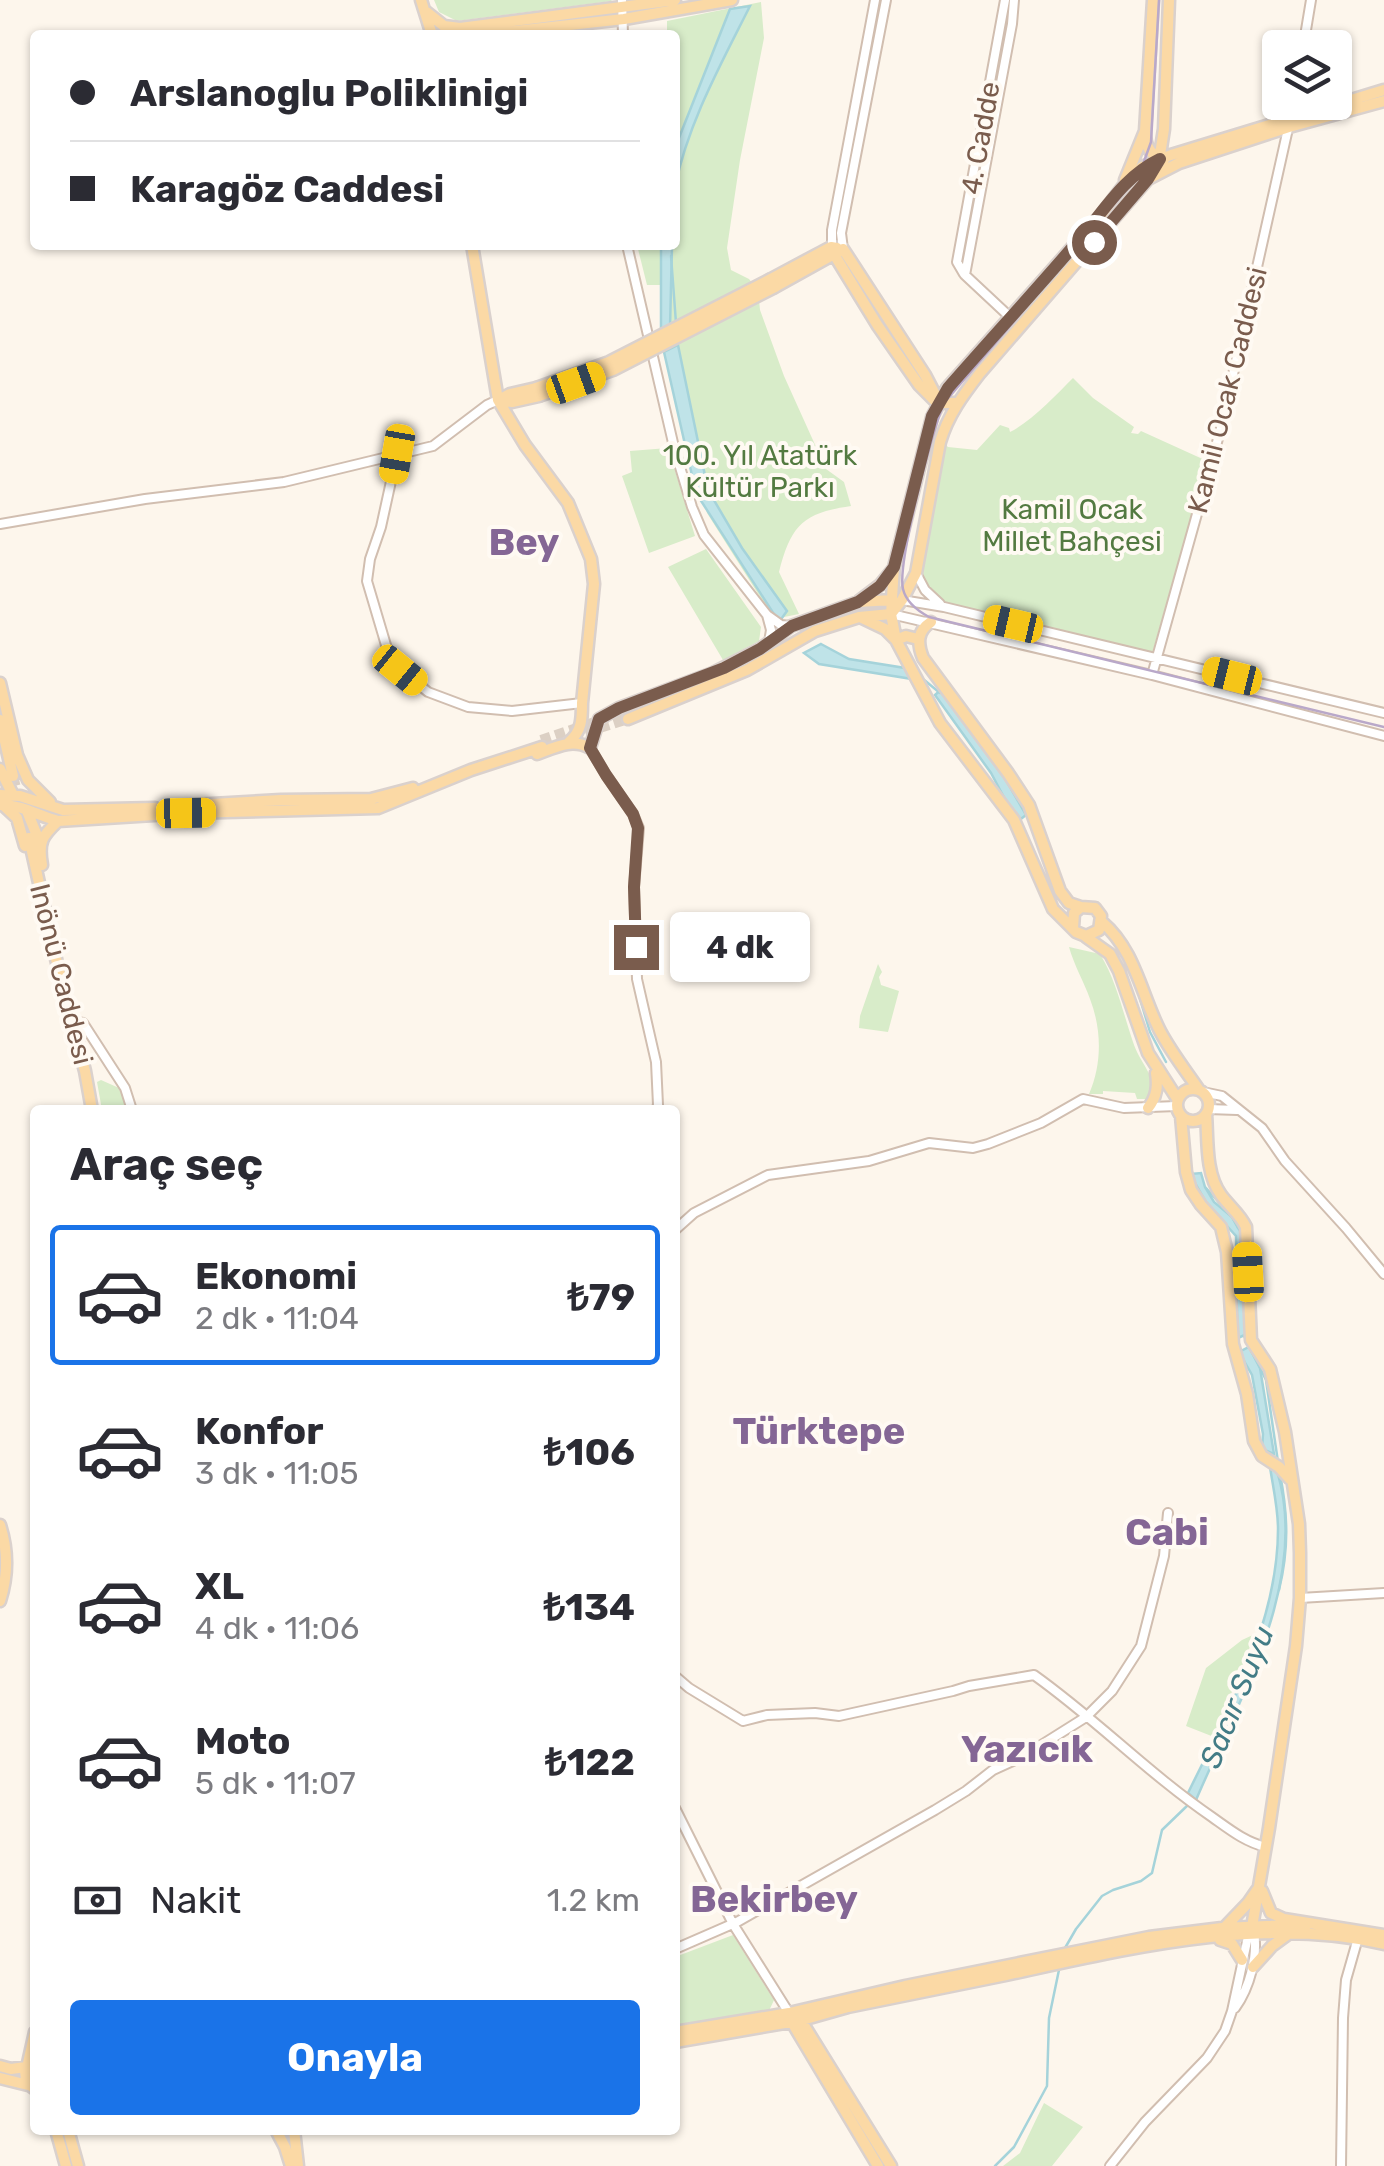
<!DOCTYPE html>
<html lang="tr">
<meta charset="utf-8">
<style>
:root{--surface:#fff;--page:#f7f7f7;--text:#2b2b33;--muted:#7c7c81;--line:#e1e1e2;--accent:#1a73e8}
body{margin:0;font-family:Rubik,sans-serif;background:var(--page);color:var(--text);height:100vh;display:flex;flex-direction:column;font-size:38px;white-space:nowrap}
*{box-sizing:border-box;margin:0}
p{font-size:32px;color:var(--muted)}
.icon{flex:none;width:55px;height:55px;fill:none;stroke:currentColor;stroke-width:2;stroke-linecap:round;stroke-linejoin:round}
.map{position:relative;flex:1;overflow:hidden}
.drawer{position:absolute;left:30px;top:1105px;width:650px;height:1030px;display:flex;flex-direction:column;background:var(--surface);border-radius:10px;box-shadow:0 2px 8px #0004}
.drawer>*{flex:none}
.guide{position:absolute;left:30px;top:30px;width:650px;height:220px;border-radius:10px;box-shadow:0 2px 8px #0004;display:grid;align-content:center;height:220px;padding:0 40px;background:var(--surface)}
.controls{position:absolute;left:1262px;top:30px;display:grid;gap:20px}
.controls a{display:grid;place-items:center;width:90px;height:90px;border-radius:10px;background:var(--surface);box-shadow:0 2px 8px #0004;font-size:50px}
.end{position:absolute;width:45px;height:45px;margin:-22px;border:12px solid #7a5c4d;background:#fff;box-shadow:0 0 0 5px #fff}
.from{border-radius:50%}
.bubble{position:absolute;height:70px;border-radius:10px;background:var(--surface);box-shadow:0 2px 8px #0004;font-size:32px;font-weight:700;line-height:70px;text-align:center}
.car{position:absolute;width:30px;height:60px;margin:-30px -15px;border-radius:12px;box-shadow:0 0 8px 2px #0007;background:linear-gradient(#f5c518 24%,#345 0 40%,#f5c518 0 76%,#345 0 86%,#f5c518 0)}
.guide b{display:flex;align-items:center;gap:35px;height:95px;font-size:38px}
.guide b+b{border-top:2px solid var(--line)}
.guide i{width:25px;height:25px;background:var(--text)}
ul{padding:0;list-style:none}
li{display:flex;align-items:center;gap:30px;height:140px;margin:0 20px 15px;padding:0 20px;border:5px solid transparent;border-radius:10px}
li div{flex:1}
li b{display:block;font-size:38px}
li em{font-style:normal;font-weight:700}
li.active{border-color:var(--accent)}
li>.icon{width:90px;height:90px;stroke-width:1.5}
h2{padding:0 40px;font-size:45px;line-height:120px}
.pay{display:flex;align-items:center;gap:25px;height:110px;padding:0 40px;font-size:38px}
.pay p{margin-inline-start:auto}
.primary-button{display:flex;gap:20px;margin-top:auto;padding:20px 40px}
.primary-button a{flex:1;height:115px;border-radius:10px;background:var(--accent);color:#fff;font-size:40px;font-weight:700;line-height:115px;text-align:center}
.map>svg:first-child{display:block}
</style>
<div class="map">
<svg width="1384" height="2166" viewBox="0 0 1384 2166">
<rect width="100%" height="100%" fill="#fdf6ec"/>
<!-- green -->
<path fill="#d8ecc9" d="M 434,0 L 611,0 L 612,1 L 457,21 L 439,12 Z
M 761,2 L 764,38 L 740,160 L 727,248 L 731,270 L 749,279 L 758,290 L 760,310 L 784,376 L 826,469 L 844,482 L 851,506 C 803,513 791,525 779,572 L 799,614 L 774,619 L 707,513 L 669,352 L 662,285 L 647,285 L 637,245 L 675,245 L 675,35 L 667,35 L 667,21 Z
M 1073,378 L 1093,398 L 1134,427 L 1131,433 L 1138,434 L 1141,431 L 1207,461 L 1152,654 L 1000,619 L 938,601 L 923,585 L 920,572 L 943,442 L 948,447 L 977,450 L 1000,425 L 1009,428 L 1010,432 C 1032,421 1056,395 1073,378 Z
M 668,448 L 695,536 L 649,553 L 622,476 L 632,472 L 630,451 Z
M 706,549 L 761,627 L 759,641 L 723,660 L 668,567 Z
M 1069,947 L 1100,954 C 1117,982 1122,1010 1133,1042 C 1140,1064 1156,1074 1154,1099 L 1137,1099 L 1135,1093 L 1103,1091 L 1103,1094 L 1089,1094 C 1102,1064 1102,1030 1090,999 C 1084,982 1074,965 1069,947 Z
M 878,964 L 882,972 L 879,977 L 881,985 L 899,991 L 888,1032 L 859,1028 L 860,1016 Z
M 101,1080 L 119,1088 L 128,1110 L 102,1110 L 97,1082 Z
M 1255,1634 L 1214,1737 L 1186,1726 L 1206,1668 L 1242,1640 Z
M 733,1935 L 774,2000 L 768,2013 L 675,2029 L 675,1957 Z
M 1044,2103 L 1083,2127 L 1052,2166 L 1003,2166 L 1020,2153 Z"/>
<!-- water -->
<path fill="#bfe3e8" stroke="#a5d3da" stroke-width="2.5" d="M 750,6 C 721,64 688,123 675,187 L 675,148 L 730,9 Z
M 661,245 L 672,245 L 670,328 L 661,333 Z
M 678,345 L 708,490 L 742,548 L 787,611 L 779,622 L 696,493 L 664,352 Z
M 821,644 L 849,659 L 905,668 L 912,679 L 819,664 L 804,653 Z
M 944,687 L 999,768 L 1026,815 L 1017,822 L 991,773 L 935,695 Z
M 1201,1173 L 1205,1187 L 1214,1202 L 1232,1217 L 1241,1233 L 1247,1334 L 1238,1338 C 1236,1304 1237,1270 1236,1236 L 1207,1204 L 1190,1174 Z
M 1249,1347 L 1260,1368 L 1274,1454 L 1262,1449 L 1263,1434 L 1252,1375 L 1239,1352 Z
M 1270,1467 L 1277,1471 C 1311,1580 1237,1703 1196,1800 L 1188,1793 C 1228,1711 1278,1623 1278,1529 C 1278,1508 1273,1487 1270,1467 Z"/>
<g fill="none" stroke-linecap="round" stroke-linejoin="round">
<!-- stream -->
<path stroke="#a5d3da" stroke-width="2.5" d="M 671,256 L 676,323
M 923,679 L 940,693
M 1138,992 L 1150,1032 L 1166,1062
M 1206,1188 L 1232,1217 L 1238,1228
M 1244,1336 L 1266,1380 L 1278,1462
M 1279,1590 C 1289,1549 1288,1515 1280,1474
M 1065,1948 L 1076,1929 L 1102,1896 L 1113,1890 L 1141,1881 L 1152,1873 L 1162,1830 L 1189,1804
M 995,2166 L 1014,2147 L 1047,2086 L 1049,2018 L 1060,1965"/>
<!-- major-tunnel -->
<path stroke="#dcd0c4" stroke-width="10" stroke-dasharray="10 5" stroke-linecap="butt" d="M 571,737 L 628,719
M 541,740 L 624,712
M 13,776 L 29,838"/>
<defs>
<path id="minor" d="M 622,0 L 623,35
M 1303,48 L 1311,0
M 627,245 L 674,447 L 692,507 L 704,535 L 767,615 L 781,625 L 791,626
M 843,249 L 841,233 L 886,0
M 832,251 L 832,230 L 875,0
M 964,274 L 957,262 L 1005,0
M 1011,318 L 965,275 L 1012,24 L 1014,0
M 397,454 L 381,527 L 370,559 L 367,581 L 391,662 L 428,692 L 468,707 L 512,711 L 582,703
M 0,524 L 145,499 L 284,482 L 433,446 L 487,405 L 498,400
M 916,573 L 925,590 L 940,604
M 902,600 L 944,607 L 1384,713
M 891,614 L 1152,675 L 1384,736
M 767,615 L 771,630 L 769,642
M 1152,675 L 1221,428 L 1294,102
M 590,748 L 606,775 L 633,814 L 639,828 L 634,887 L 637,979 L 656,1062 L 658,1105 L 656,1110
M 72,1021 L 83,1023 L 125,1088 L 132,1110
M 1203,1092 L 1222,1096 L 1262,1128 L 1285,1161 L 1346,1228 L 1384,1274
M 1208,1109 L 1237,1110
M 675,1230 L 694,1213 L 768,1175 L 869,1161 L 929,1143 L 973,1148 L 988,1144 L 1041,1123 L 1083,1099 L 1124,1108 L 1177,1106
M 1300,1598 L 1384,1593
M 675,1676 L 689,1688 L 743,1721 L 767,1715 L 815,1713 L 839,1716 L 953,1691 L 969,1686 L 1034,1675 C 1096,1719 1149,1774 1212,1817 C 1229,1829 1245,1842 1266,1847
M 675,1808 L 733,1924 L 789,2013
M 675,1949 L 737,1922 L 935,1810 L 966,1791 L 993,1770 L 1024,1756 L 1086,1717 L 1112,1691 L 1141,1646 L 1164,1556 L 1168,1513
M 1235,2008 C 1250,1987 1258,1956 1254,1931
M 1110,2166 L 1145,2122 L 1207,2058 L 1225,2031 L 1232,2011 L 1249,1932
M 1341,2166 L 1343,2018 L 1346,1980 L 1358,1938"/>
<path id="major" d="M 421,0 L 432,35
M 424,10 L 444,26 L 460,28 L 675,0
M 478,35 L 624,19 L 732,0
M 1145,132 C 1145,146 1150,156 1164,160
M 1159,161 L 1164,129 L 1169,0
M 1125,180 L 1145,131 L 1153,0
M 472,245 L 498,400 L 525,445 L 568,503 L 591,559 L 594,584 L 582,703 C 582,719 582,731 569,742
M 843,249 L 925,375 L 938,400
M 832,251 L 878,326 L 919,385 L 934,400 L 944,403 L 957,403
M 771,279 L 831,247 L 837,248
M 775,287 L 838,252
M 498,400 L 512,402 L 539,396
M 499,400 L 510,394 L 536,388
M 859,601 L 880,585 L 894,568
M 860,617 L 885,629 L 896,640 L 906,636 L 918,639
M 931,622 C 917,631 917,643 923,658 L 1008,773 L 1029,805 L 1060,891 L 1069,903 L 1081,907
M 711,674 L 760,649 L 791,626 L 858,602 L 892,600
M 0,683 L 17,755 L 28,780 L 50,802
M 628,719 L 747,670 L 815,631 L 859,617 L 891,614 L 902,600 L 916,573 L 940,442 C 948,415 963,395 980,373 L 1148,179 L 1179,163 L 1289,127 L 1384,101
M 0,720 L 13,776
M 537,754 C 556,747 572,738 590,748 L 599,719 L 619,708 L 713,673
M 0,769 L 13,795
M 0,795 L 20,796 L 63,810 L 155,808
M 0,805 C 20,804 39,816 58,821 L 186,813 L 378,808 L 471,770 L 542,747
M 3,805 L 17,818 L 25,846
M 177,806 L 281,800 L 371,799 L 413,788
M 27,811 L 40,843
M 29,838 L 55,955 L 85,1071 L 92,1110
M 42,865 C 38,842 42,836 58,821
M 1102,922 C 1135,950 1141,994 1160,1031 C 1171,1052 1186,1071 1199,1090
M 1073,928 L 1074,913 L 1081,907 L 1095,908 L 1101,916 L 1099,930 L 1086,936 L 1076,932 L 1053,909 L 1014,820 L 940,723 L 896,640 L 891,614 L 894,567 L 932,417 L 947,388 L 1101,215 L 1124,185 L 1142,167 L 1171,155 L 1384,90
M 1086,937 L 1110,954 L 1119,971 L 1148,1053 L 1178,1100
M1177 1105a16 16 0 1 1 32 0a16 16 0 1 1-32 0Z
M 1148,1108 C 1157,1097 1158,1086 1156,1073
M 1206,1114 C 1208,1139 1205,1173 1221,1195 C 1229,1206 1240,1214 1246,1227 L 1251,1340 L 1270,1369 L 1285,1432 L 1299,1524 L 1300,1553 L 1300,1598 L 1296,1646 L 1269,1828 L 1252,1927
M 1181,1116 L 1186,1172 L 1191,1190 L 1201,1205 L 1221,1227 L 1227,1252 L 1233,1344 L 1247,1394 L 1254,1441 L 1262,1456 L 1279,1467 L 1290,1479
M 0,1525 C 8,1550 8,1576 0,1601
M 1262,1891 L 1271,1913 L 1284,1919 L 1384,1935
M 1226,1926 L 1248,1903 L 1257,1890
M 1220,1940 L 1232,1944 L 1242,1960
M 1253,1967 L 1272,1946 L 1287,1935
M 790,2019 L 878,2166
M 800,2019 L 891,2166
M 675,2032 L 789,2013 L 905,1986 L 1149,1937 L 1222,1928 L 1309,1924
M 675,2042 L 802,2020 L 848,2007 C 900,1996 953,1986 1006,1975 C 1127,1949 1261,1915 1384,1944
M 35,2057 C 22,2066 22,2081 35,2089
M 28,2063 L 35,2032
M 0,2066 L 11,2069 L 26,2067
M 0,2078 L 28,2085
M 56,2130 L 66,2166
M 68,2130 L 78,2166
M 276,2130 L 285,2147 L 291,2166
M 294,2130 L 298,2166"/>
</defs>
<!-- minor casing -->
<use href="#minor" stroke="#d1beb0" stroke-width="12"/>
<!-- major casing -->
<use href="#major" stroke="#dad1cd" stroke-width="15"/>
<!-- minor -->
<use href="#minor" stroke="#fff" stroke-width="8"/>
<!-- major -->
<use href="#major" stroke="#fbd9a5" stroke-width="10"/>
<!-- tram -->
<path stroke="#b9a8c9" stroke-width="2.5" d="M 1159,0 L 1151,142 L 1142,167 L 1127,189 L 944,403 C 932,430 897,564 903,589 C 906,602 918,611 929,617 L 1384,727"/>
<defs>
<path id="major-bridge" d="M 536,388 L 609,362 L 771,279
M 539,396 L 613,370 L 775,287"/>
</defs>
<!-- major-bridge casing -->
<use href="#major-bridge" stroke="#dad1cd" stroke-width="15" stroke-linecap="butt"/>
<!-- major-bridge -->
<use href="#major-bridge" stroke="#fbd9a5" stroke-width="10"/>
</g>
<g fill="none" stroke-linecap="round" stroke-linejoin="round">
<!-- route -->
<path stroke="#7a5c4d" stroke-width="12" d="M 636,947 L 634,887 L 638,828 L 633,814 L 606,775 L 590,748 L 599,719 L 619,708 L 724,668 L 760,649 L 792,626 L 858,602 L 880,586 L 894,567 L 932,416 L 948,388 C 991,339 1035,291 1078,241 C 1104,211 1123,177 1160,159 L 1148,179 L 1094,242"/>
</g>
<g text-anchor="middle" stroke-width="8" stroke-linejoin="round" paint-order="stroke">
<!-- street labels -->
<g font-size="28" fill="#7a5c4d" stroke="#fffaf3">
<text transform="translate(980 138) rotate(-80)" y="10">4. Cadde</text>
<text transform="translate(1227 390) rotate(-76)" y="10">Kamil Ocak Caddesi</text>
<text transform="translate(62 974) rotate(76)" y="10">Inönü Caddesi</text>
</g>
<!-- park labels -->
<g font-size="28" fill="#537a41" stroke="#fffaf3">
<text x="760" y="465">100. Yıl Atatürk<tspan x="760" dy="32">Kültür Parkı</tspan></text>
<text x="1072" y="519">Kamil Ocak<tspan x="1072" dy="32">Millet Bahçesi</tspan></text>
</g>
<!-- water labels -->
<g font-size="30" font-style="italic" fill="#437c86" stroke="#fffaf3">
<text transform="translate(1237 1697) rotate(-68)" y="10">Sacır Suyu</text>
</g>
<!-- district labels -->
<g font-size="38" font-weight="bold" fill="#846695" stroke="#fffaf3">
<text x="524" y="555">Bey</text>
<text x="819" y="1444">Türktepe</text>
<text x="1167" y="1545">Cabi</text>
<text x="1027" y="1762">Yazıcık</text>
<text x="774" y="1912">Bekirbey</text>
</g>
</g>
</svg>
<div class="controls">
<a><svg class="icon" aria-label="layers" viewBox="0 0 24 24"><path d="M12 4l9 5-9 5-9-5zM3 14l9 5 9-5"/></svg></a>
</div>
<i class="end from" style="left:1094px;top:242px"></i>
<i class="end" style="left:636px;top:947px"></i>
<div class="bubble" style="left:670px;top:912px;width:140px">4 dk</div>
<i class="car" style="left:576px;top:383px;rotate:70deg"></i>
<i class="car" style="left:397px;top:454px;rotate:190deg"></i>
<i class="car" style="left:1013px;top:624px;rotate:283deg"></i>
<i class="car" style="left:400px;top:670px;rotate:129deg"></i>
<i class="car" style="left:1232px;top:676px;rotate:284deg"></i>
<i class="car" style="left:186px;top:813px;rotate:89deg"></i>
<i class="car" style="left:1248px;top:1272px;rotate:357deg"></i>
<div class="guide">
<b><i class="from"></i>Arslanoglu Poliklinigi</b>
<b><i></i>Karagöz Caddesi</b>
</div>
<section class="drawer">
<h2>Araç seç</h2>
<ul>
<li class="active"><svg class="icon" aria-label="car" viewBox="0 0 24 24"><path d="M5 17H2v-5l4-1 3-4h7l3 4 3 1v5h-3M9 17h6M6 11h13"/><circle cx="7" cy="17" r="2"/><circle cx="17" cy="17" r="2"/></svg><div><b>Ekonomi</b><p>2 dk · 11:04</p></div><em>₺79</em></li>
<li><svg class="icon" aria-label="car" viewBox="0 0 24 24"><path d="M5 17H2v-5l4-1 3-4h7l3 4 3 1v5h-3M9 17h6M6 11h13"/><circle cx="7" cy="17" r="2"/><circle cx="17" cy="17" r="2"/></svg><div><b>Konfor</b><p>3 dk · 11:05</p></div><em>₺106</em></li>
<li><svg class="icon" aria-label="car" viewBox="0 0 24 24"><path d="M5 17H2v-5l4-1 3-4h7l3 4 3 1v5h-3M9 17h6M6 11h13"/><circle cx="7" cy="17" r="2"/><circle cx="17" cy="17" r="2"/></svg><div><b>XL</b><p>4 dk · 11:06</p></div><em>₺134</em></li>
<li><svg class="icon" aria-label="car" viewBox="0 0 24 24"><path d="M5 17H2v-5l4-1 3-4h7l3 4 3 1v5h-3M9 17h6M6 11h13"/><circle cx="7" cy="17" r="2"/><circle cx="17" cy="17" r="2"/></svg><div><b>Moto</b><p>5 dk · 11:07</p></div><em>₺122</em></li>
</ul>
<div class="pay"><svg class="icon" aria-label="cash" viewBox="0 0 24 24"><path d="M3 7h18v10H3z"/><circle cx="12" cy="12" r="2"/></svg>Nakit<p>1.2 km</p></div>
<div class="primary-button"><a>Onayla</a></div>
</section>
</div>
